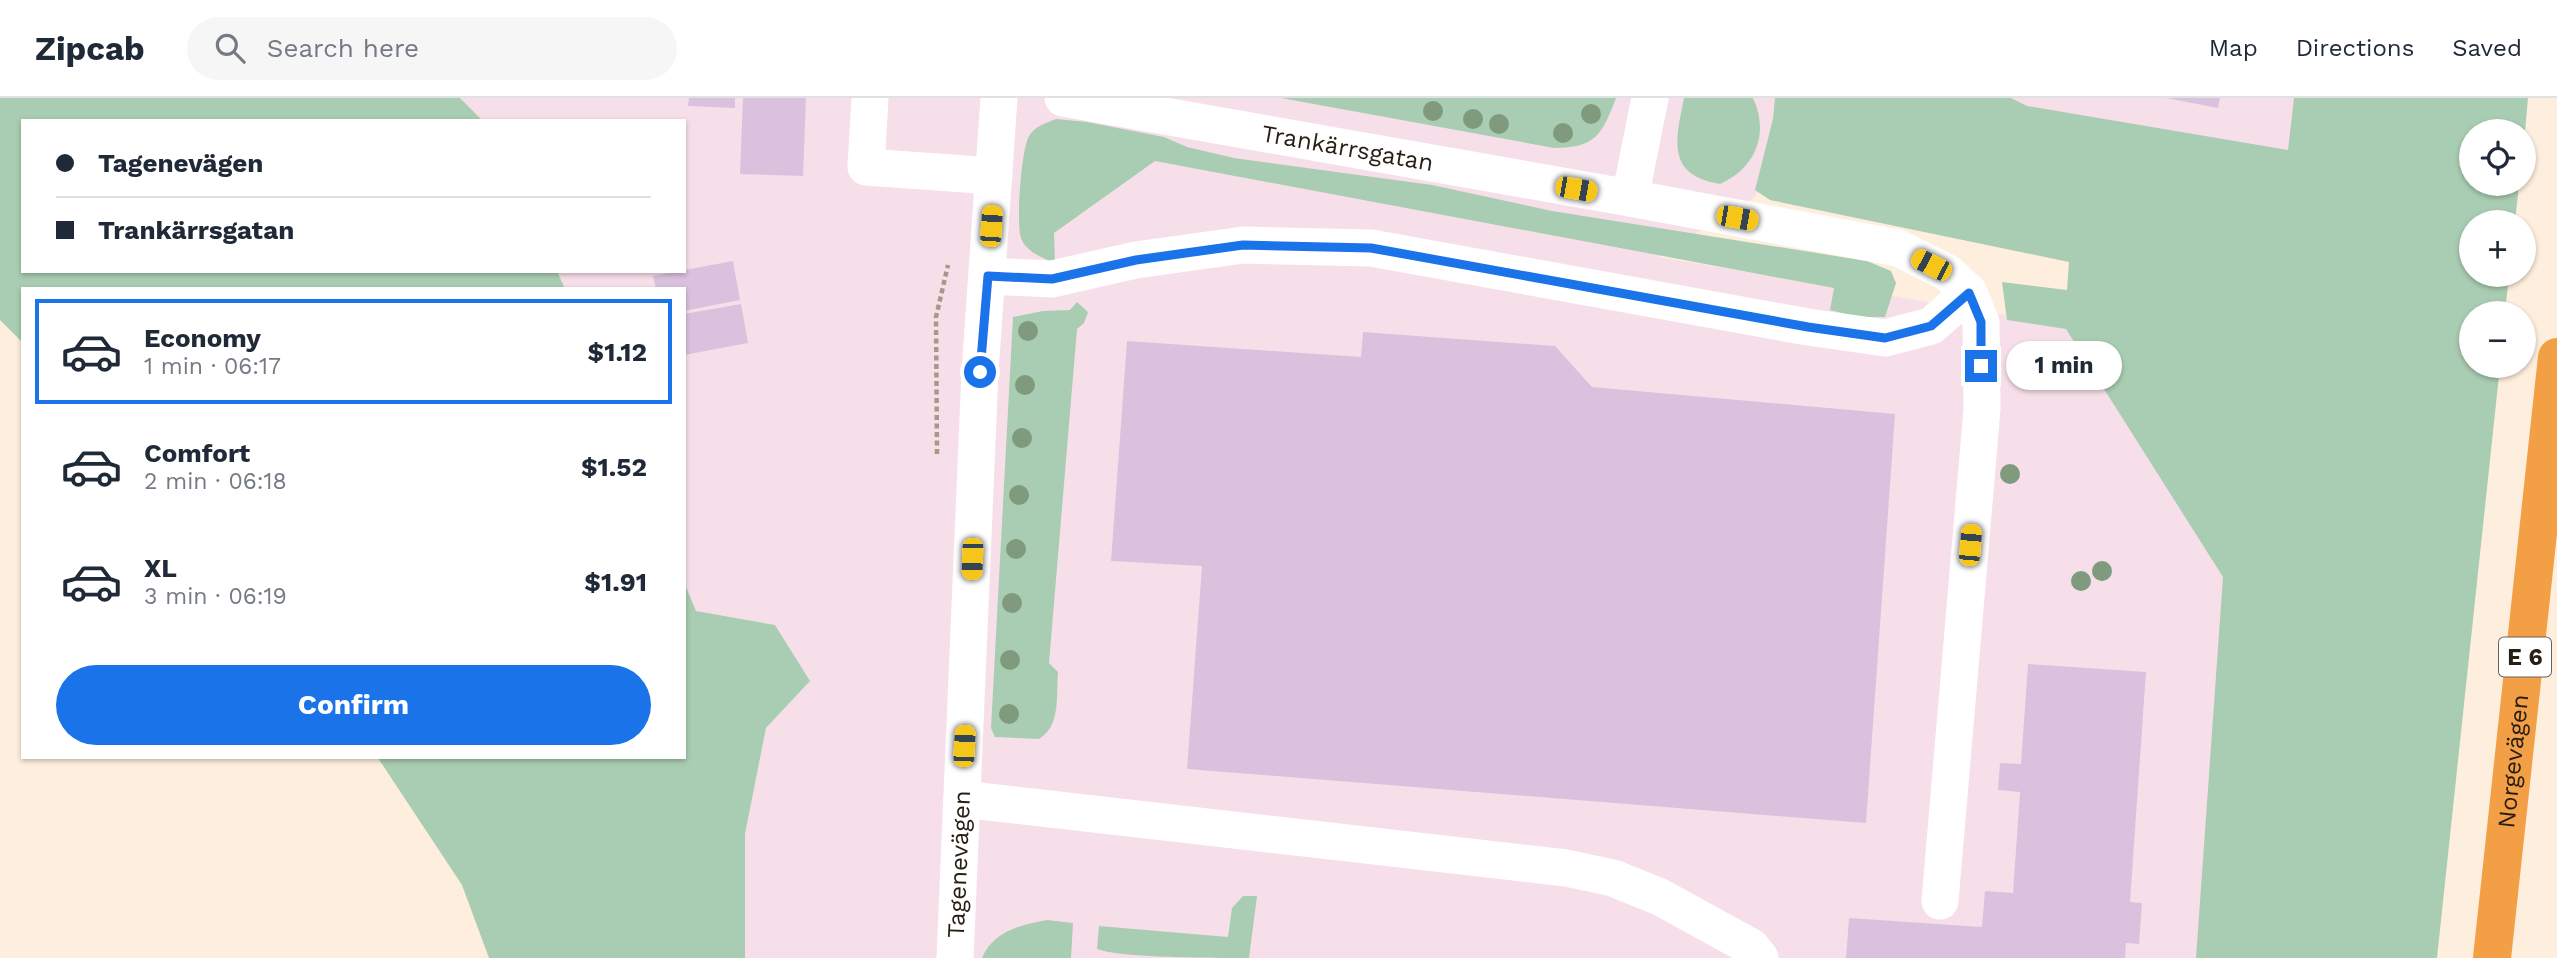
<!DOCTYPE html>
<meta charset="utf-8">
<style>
:root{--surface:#fff;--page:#f6f6f7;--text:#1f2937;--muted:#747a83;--line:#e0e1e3;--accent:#1a73e8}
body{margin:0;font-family:"Work Sans",sans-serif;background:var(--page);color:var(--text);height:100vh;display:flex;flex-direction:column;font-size:26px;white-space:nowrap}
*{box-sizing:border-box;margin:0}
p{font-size:23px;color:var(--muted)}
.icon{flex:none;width:38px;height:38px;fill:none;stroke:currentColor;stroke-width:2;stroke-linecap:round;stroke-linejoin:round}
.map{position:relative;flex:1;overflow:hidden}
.side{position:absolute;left:21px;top:189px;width:665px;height:472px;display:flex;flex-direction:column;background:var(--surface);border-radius:0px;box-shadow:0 2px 5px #0004}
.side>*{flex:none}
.guide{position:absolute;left:21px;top:21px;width:665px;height:154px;border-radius:0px;box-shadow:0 2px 5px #0004;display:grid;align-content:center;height:154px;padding:0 35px;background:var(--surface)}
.buttons{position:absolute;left:2459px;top:21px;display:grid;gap:14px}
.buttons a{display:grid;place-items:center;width:77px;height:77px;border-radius:50%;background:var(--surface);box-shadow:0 2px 5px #0004;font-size:35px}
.end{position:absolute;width:32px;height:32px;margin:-16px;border:9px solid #1a73e8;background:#fff;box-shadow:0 0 0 4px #fff}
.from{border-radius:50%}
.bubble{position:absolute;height:49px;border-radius:24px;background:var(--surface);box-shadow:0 2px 5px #0004;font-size:23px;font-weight:700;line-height:49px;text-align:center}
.car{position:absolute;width:21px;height:42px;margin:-21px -10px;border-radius:9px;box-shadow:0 0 5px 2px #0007;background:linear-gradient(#f5c518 24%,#345 0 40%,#f5c518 0 76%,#345 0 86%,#f5c518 0)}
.guide b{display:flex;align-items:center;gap:24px;height:66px;font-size:26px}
.guide b+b{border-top:2px solid var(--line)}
.guide i{width:18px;height:18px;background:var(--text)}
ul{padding:12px 0 0;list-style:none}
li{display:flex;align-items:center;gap:21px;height:105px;margin:0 14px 10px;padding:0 21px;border:4px solid transparent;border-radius:0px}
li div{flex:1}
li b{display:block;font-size:26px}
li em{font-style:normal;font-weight:700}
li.current{border-color:var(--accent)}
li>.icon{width:63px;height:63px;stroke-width:1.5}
.primary-button{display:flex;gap:14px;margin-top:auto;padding:14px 35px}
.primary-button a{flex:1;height:80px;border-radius:42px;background:var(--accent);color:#fff;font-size:28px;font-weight:700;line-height:80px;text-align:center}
header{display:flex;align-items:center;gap:42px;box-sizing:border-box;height:98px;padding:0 35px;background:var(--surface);border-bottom:2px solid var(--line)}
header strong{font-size:33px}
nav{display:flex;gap:38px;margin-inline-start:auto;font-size:24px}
.search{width:490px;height:63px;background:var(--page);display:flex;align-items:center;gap:18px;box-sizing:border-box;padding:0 24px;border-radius:38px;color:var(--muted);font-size:26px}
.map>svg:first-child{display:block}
</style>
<header>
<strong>Zipcab</strong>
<div class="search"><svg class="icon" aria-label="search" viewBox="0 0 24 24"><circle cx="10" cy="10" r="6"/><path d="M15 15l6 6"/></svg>Search here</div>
<nav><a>Map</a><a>Directions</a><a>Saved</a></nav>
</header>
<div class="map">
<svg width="2557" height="860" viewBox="0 0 2557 860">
<rect width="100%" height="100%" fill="#feeedd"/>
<!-- industrial -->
<path fill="#f7dfe9" d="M 460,0 L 1801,0 L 1755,99 L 1658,159 L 2077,229 L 2240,469 L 2225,860 L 745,860 L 745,736 L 766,630 L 810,583 L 775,527 L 695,513 L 684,484 L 684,191 L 565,191 L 557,173 L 684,173 L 684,23 L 483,23 Z
M 1860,0 L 2301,0 L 2294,59 Z"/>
<!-- green -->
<path fill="#a9cdb2" d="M 0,0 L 460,0 L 483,23 L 23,23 L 23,173 L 557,173 L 565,191 L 23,191 L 23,245 L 0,222 Z
M 1281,0 L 1616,0 C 1602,37 1595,50 1554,50 Z
M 1684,0 L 1753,0 C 1770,36 1755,71 1720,86 C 1665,77 1676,41 1684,0 Z
M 1775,0 L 2011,0 L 2027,8 L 2288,52 L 2294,0 L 2528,0 L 2524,45 L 2524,33 L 2471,33 L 2471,86 L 2519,86 L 2515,124 L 2471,124 L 2471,177 L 2509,177 L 2505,215 L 2471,215 L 2471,268 L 2500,268 L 2437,860 L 2196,860 L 2223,479 L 2066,231 L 2007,222 L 2002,184 L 2067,192 L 2069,164 L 1770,102 L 1755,92 L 1773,21 Z
M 1056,21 L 1087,24 L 1164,39 L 1187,49 L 1234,60 L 1432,87 L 1552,113 L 1867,163 L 1891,173 L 1896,185 L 1885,219 L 1858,219 L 1830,212 L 1834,190 L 1155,63 L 1054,135 L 1055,165 C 1044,161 1025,153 1021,140 C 1016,125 1021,52 1029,38 C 1035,28 1046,25 1056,21 Z
M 1077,204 L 1088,214 L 1084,225 L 1077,231 L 1049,565 L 1058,574 C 1056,598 1061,628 1039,641 L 995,639 L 991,630 L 1013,219 L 1043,213 L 1070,212 Z
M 684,484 L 696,513 L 775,527 L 810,583 L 766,630 L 745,736 L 745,860 L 489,860 L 462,787 L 378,660 L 684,660 Z
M 1243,798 L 1257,798 L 1249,860 C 1217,860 1119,860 1097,851 L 1099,828 L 1228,839 L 1232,810 Z
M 1047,822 L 1073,825 L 1071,860 L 982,860 C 993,833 1021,827 1047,822 Z"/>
<!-- building -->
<path fill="#dac2df" d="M 689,0 L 735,0 L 735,10 L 688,8 Z
M 743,0 L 806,0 L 803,78 L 740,76 Z
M 2166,0 L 2220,0 L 2218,10 Z
M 733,163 L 740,202 L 684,213 L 684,191 L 656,191 L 653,178 Z
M 741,206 L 748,245 L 684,257 L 684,216 Z
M 1363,234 L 1555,248 L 1592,289 L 1895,316 L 1866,725 L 1187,671 L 1202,468 L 1111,463 L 1127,243 L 1361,259 Z
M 2028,566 L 2146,574 L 2130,804 L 2142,805 L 2139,846 L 2126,845 L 2125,860 L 1846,860 L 1849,820 L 1982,829 L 1985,793 L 2013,795 L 2020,694 L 1998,692 L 2000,665 L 2021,666 Z"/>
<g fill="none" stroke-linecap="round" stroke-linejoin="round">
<!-- path -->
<path stroke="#a6998a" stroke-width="4.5" stroke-dasharray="5 3.5" stroke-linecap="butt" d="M 937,356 L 936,219 L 948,167"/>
<!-- minor -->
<g stroke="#fff" stroke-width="37">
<path d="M 870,0 L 866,69 L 994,78"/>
<path id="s1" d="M 1063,0 L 1630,100 L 1650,0"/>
<path d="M 1630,100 L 1898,150 L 1948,175 L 1969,195 L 1981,224 L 1982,311 L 1940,803"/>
<path d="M 988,178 L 1052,181 L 1136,162 L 1243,147 L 1371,150 L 1808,229 L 1885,240 L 1931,228 L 1969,195"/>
<path d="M 962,701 L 1566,770 L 1613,780 L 1660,799 L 1751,849 L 1760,860"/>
<path id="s2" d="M 955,860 L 980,274 L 999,0"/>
</g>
<!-- highway -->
<path stroke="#f39f46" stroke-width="38" id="s3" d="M 2492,860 L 2557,259"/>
</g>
<!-- trees -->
<g fill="#809a7e">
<circle cx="1433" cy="13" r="10"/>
<circle cx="1591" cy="16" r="10"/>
<circle cx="1473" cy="21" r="10"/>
<circle cx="1499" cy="26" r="10"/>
<circle cx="1563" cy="35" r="10"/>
<circle cx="1028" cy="233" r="10"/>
<circle cx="1025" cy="287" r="10"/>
<circle cx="1022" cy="340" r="10"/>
<circle cx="2010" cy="376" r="10"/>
<circle cx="1019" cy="397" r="10"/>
<circle cx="1016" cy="451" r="10"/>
<circle cx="2102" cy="473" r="10"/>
<circle cx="2081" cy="483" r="10"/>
<circle cx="1012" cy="505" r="10"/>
<circle cx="1010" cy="562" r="10"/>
<circle cx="1009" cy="616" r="10"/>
</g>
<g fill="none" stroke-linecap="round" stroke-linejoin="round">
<!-- route -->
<path stroke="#1a73e8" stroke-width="9" d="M 980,274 L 988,178 L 1052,181 L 1136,162 L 1243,147 L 1371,150 L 1808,229 L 1885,240 L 1931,228 L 1969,195 L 1981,224 L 1981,268"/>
</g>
<g text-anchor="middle" stroke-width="7" stroke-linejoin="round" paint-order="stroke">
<!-- shield labels -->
<rect fill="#fff" stroke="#68625a" stroke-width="2" x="2499" y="539.5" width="52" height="39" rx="5"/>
<g font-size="23" font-weight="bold" fill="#281f14">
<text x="2525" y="567">E 6</text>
</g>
<!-- street labels -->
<g font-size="24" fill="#281f14" stroke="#fff">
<text dy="8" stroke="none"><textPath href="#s1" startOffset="289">Trankärrsgatan</textPath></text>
<text dy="8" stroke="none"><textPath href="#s3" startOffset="198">Norgevägen</textPath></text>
<text dy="8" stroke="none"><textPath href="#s2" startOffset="94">Tagenevägen</textPath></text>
</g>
</g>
</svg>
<div class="buttons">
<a><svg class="icon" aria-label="locate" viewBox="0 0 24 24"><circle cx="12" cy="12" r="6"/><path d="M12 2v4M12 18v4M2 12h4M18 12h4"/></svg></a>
<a>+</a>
<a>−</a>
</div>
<i class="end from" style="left:980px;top:274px"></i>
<i class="end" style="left:1981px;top:268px"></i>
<div class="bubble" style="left:2006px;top:243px;width:116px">1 min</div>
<i class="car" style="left:1576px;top:91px;rotate:100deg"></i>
<i class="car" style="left:1737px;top:120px;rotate:100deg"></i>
<i class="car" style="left:991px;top:128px;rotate:4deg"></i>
<i class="car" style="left:1931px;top:167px;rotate:297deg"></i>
<i class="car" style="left:1970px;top:447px;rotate:5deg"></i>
<i class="car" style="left:972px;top:461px;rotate:182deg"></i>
<i class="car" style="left:964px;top:648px;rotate:3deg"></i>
<div class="guide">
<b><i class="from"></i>Tagenevägen</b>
<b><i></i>Trankärrsgatan</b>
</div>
<section class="side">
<ul>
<li class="current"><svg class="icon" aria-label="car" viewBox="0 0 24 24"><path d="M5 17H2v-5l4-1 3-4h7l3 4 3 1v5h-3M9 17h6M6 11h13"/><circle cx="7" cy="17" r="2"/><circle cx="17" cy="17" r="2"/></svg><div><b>Economy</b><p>1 min · 06:17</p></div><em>$1.12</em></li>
<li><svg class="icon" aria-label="car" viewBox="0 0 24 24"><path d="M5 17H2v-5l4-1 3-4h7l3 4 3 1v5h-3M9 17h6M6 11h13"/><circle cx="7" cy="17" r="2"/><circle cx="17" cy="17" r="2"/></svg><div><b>Comfort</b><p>2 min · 06:18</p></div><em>$1.52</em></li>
<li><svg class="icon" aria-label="car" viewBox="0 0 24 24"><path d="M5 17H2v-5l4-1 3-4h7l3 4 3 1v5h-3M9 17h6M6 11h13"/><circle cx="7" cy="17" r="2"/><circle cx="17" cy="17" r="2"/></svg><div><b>XL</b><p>3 min · 06:19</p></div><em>$1.91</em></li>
</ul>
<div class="primary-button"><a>Confirm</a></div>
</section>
</div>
